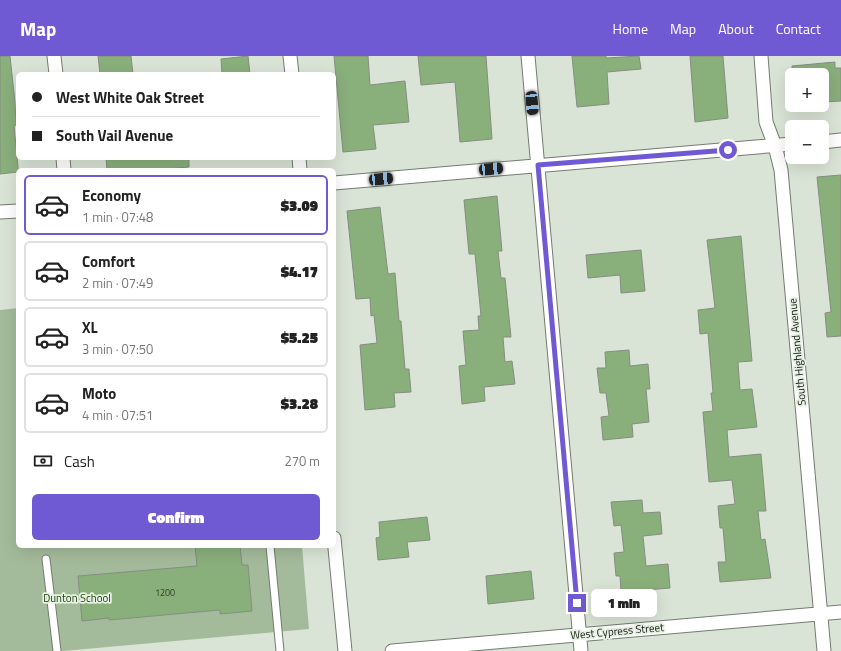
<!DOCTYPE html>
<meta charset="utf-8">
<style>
:root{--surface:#fff;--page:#f2f2f2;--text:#222;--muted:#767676;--line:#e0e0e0;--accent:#705ad4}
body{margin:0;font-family:"Titillium Web",sans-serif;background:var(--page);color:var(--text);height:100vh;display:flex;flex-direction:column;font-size:15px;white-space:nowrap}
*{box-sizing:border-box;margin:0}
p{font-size:13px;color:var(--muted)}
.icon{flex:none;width:22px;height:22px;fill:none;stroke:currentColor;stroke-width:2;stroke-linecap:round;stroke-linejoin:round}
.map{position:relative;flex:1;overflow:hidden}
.details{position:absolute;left:16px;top:112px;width:320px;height:380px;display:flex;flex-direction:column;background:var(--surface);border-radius:6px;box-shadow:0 4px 16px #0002}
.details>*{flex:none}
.top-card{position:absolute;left:16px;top:16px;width:320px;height:88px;border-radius:6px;box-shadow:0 4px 16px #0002;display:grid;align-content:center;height:88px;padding:0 16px;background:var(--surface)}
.controls{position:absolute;left:785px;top:12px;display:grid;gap:8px}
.controls a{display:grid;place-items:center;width:44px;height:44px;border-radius:6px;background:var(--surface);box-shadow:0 4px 16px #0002;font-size:20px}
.end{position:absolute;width:18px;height:18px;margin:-9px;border:5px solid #705ad4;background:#fff;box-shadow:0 0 0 2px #fff}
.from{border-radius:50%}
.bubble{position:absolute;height:28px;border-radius:6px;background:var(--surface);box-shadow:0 4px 16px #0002;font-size:13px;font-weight:800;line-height:28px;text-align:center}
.car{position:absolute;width:12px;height:24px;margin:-12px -6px;border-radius:5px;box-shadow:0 0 3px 1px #0007;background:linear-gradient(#222 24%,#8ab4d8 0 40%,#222 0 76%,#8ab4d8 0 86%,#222 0)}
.top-card b{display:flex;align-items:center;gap:14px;height:38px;font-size:15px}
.top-card b+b{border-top:1px solid var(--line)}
.top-card i{width:10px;height:10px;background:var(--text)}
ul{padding:7px 0 0;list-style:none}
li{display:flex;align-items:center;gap:12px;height:60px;margin:0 8px 6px;padding:0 8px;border:2px solid var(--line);border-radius:6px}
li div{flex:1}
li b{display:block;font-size:15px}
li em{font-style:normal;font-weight:800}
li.on{border-color:var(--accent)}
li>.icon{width:36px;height:36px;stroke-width:1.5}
.pay{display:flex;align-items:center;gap:10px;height:44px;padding:0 16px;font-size:15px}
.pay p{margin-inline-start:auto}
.cta{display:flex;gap:8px;margin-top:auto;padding:8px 16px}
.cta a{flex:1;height:46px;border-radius:6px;background:var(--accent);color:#fff;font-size:16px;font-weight:800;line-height:46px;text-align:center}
header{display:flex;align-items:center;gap:24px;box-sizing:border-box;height:56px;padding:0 20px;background:var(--accent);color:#fff}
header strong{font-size:19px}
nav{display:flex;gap:22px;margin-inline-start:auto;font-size:14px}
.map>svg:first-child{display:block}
</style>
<header>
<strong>Map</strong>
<nav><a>Home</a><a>Map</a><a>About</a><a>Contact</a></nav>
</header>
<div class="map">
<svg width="841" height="595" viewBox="0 0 841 595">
<rect width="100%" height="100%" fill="#dae4d6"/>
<!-- green -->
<path fill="#a4bb9b" d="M 18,252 L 18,490 L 302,490 L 309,573 L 63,595 L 0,595 L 0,254 Z"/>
<!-- building -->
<path fill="#89af7b" stroke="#858e81" d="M 0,0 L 10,0 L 15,46 L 16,69 L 14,70 L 18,110 L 18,116 L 0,118 Z
M 98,0 L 131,0 L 133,18 L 100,18 Z
M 248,0 L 250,18 L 222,18 L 221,3 Z
M 334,0 L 368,0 L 370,29 L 405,25 L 409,66 L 373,69 L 376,93 L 343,96 Z
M 418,0 L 486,0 L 492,83 L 460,86 L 455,26 L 421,29 Z
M 572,0 L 606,0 L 606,2 L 639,0 L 641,13 L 607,16 L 609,48 L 577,51 Z
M 690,0 L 723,0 L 728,62 L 695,66 Z
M 835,6 L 835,12 L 841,12 L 841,45 L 822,46 L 822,19 L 792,19 L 792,10 Z
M 106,102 L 189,102 L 189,111 L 156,114 L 107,114 Z
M 841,119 L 841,280 L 827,281 L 825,257 L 831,256 L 817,121 Z
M 497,140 L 502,195 L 498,195 L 501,222 L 505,222 L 511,281 L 503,281 L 505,306 L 512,305 L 515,328 L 484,331 L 485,345 L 462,348 L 459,310 L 466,309 L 463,275 L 479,274 L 478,260 L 481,260 L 475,198 L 469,198 L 464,144 Z
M 380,151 L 388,218 L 395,217 L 399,265 L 401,265 L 405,313 L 409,313 L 411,336 L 394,337 L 395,351 L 365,354 L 360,289 L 377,287 L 374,259 L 371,260 L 370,242 L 356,243 L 347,155 Z
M 741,180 L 752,305 L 738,306 L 740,334 L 752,333 L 757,371 L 727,374 L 729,401 L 761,398 L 766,455 L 758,455 L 761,484 L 765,483 L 771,522 L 720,526 L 718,506 L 726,506 L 723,472 L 720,472 L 718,450 L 735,448 L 732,424 L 709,426 L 703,356 L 713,355 L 711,337 L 713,337 L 708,277 L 700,278 L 698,254 L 715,252 L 707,184 Z
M 641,194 L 645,235 L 621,237 L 620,219 L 588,222 L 586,199 Z
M 629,294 L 630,310 L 648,308 L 650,333 L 646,333 L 649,366 L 632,368 L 633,381 L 603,384 L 601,361 L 609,360 L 606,337 L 600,337 L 597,312 L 606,312 L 605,296 Z
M 642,444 L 643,457 L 660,456 L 662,478 L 643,480 L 646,510 L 668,508 L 670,532 L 621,536 L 620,520 L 616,520 L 614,497 L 624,496 L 621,469 L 614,470 L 611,446 Z
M 427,461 L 430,484 L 407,486 L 409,501 L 378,504 L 376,482 L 380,481 L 379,466 Z
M 195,490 L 240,490 L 242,509 L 248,509 L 252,555 L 220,558 L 220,554 L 109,564 L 109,562 L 82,565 L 78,520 L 197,510 Z
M 531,515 L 534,543 L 488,548 L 486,520 Z"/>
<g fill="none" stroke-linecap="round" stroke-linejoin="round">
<defs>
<path id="service" d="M 270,490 L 280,595
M 46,503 L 57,595"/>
<path id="minor" d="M 54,0 L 56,18
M 290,0 L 292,18
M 528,0 L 581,595
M 761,0 L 766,66 L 775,90 L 781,114 L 824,595
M 822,86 L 841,84
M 63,102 L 64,114
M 299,102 L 300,114
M 334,127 L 792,88
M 0,156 L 18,155
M 334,482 L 345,595
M 392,595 L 841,556"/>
</defs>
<!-- service casing -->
<use href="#service" stroke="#737c70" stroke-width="9"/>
<!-- minor casing -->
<use href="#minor" stroke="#737c70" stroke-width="15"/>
<!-- service -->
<use href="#service" stroke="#fff" stroke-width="7"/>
<!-- minor -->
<use href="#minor" stroke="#fff" stroke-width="13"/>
</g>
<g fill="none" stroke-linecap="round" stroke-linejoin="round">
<!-- route -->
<path stroke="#705ad4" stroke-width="5" d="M 577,547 L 538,109 L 728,94"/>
</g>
<g text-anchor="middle" stroke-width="3.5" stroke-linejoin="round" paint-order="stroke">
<!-- number labels -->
<g font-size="9" fill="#333f2e">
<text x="165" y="540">1200</text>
</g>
<!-- street labels -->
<g font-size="11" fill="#161a15" stroke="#e7f1e3">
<text transform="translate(797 296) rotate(-95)" y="4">South Highland Avenue</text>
<text transform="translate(617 575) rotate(-5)" y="4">West Cypress Street</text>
</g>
<!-- park labels -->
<g font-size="11" fill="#1d410c" stroke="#e7f1e3">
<text x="77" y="546">Dunton School</text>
</g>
</g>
</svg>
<div class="controls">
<a>+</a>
<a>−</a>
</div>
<i class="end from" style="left:728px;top:94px"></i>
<i class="end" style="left:577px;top:547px"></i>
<div class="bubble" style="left:591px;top:533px;width:66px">1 min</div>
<i class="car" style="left:532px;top:47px;rotate:175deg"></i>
<i class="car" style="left:491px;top:113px;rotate:85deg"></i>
<i class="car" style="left:381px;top:123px;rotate:85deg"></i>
<div class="top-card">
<b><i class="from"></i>West White Oak Street</b>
<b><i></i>South Vail Avenue</b>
</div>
<section class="details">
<ul>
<li class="on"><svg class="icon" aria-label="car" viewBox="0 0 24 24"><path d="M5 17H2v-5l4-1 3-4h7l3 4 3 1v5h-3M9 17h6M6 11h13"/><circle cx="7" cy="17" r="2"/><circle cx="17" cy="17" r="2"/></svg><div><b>Economy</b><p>1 min · 07:48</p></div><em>$3.09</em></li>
<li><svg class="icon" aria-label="car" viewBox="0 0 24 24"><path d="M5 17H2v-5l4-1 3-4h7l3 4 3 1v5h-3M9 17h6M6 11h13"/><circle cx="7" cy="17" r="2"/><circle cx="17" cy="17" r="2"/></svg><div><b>Comfort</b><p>2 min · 07:49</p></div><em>$4.17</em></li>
<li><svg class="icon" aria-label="car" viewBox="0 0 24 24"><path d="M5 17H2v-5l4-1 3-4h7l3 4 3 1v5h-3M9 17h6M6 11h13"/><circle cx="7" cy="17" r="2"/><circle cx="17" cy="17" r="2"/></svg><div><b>XL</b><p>3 min · 07:50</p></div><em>$5.25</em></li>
<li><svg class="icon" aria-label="car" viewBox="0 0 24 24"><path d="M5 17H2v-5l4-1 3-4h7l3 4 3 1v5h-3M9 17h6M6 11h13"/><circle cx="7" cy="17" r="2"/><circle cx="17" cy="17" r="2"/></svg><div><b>Moto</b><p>4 min · 07:51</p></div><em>$3.28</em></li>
</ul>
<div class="pay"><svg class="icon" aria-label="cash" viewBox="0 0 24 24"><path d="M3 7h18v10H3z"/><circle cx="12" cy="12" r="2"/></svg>Cash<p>270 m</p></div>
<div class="cta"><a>Confirm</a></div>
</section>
</div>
